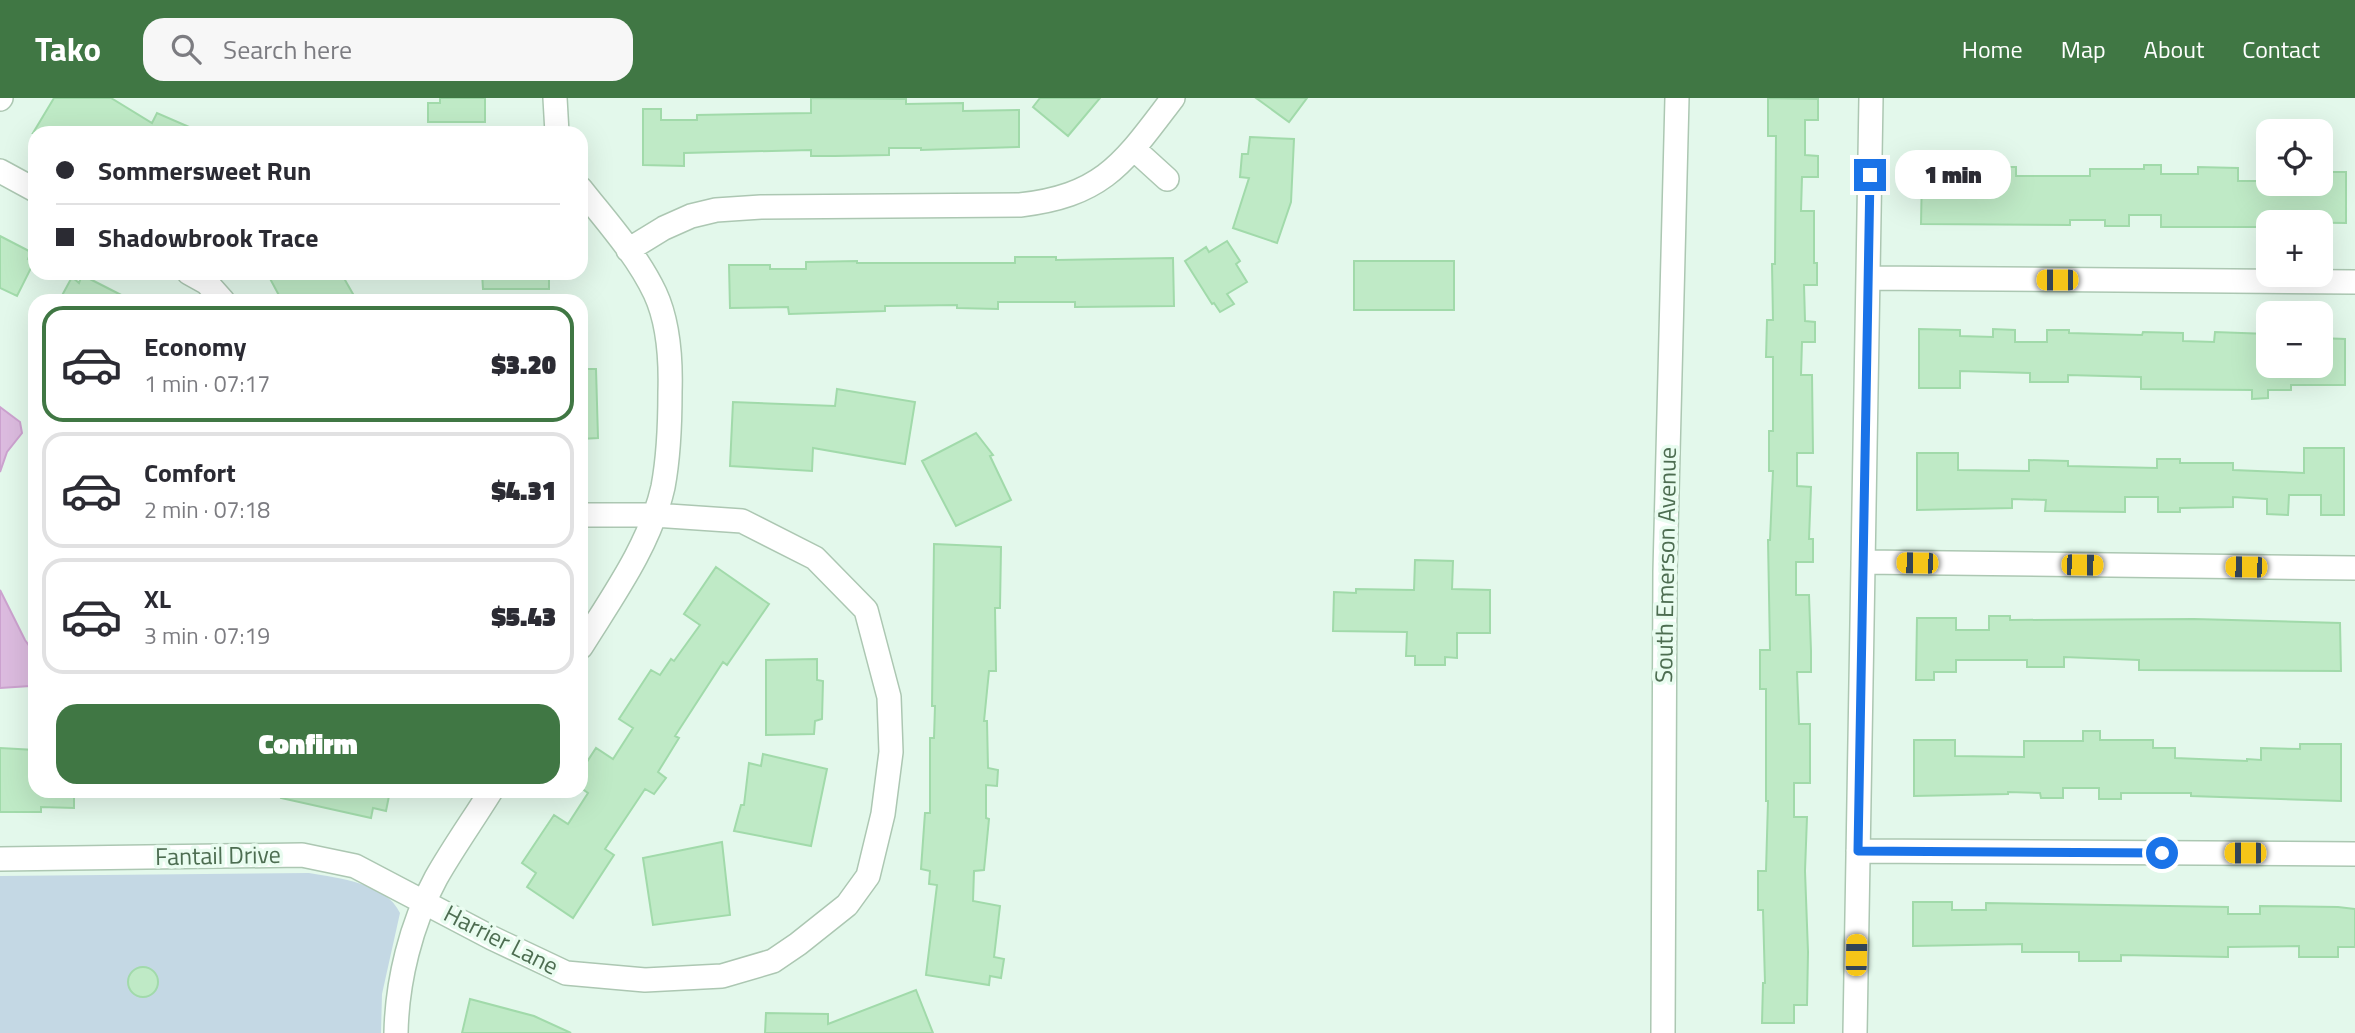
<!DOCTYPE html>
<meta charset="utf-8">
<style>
:root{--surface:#fff;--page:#f7f7f7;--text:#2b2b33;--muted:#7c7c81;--line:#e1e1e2;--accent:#407744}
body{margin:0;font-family:"Titillium Web",sans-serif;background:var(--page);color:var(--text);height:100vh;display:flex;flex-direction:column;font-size:26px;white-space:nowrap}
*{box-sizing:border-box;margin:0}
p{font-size:23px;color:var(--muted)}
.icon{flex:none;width:38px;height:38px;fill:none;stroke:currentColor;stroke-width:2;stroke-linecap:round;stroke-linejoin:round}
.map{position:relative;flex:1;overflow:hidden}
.drawer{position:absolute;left:28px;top:196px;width:560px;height:504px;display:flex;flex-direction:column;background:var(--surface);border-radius:21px;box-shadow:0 7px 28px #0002}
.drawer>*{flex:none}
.guide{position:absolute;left:28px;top:28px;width:560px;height:154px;border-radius:21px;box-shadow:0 7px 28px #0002;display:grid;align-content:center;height:154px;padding:0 28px;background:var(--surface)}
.buttons{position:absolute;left:2256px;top:21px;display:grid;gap:14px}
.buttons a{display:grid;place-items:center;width:77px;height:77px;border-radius:14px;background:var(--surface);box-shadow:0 7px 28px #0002;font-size:35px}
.end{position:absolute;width:32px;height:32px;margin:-16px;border:9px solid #1a73e8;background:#fff;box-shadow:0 0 0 4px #fff}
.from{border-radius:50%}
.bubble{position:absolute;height:49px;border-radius:21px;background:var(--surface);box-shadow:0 7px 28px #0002;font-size:23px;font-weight:800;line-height:49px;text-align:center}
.car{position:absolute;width:21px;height:42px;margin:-21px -10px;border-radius:9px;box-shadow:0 0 5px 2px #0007;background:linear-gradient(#f5c518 24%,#345 0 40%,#f5c518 0 76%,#345 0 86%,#f5c518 0)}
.guide b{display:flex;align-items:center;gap:24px;height:66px;font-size:26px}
.guide b+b{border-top:2px solid var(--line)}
.guide i{width:18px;height:18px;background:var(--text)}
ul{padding:12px 0 0;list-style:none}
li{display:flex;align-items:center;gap:21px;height:116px;margin:0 14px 10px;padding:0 14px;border:4px solid var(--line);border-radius:21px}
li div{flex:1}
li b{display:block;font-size:26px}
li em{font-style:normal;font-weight:800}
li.on{border-color:var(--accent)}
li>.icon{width:63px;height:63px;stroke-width:1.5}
.cta{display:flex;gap:14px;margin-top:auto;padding:14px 28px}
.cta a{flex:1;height:80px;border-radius:21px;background:var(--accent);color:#fff;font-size:28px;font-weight:800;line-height:80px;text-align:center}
header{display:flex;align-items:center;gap:42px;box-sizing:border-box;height:98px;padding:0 35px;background:var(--accent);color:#fff}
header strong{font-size:33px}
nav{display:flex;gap:38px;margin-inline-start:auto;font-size:24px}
.search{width:490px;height:63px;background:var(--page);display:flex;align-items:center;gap:18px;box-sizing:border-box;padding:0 24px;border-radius:21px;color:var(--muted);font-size:26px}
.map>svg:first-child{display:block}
</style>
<header>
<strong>Tako</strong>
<div class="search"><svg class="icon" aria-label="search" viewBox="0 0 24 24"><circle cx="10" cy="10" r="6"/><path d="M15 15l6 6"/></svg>Search here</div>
<nav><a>Home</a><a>Map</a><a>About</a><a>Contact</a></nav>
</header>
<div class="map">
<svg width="2355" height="935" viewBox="0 0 2355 935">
<rect width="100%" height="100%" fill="#e3f8eb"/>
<!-- green -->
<path fill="#c4d8e4" d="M 309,775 C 339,780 386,785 400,815 L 382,896 L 381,935 L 0,935 L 0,778 Z"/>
<!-- water -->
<path fill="#dcbbdf" stroke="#cca2cf" stroke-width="2" d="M 0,309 L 20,324 L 22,335 L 7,354 L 0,374 Z
M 0,492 L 25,542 L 35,556 L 35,579 L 30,588 L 0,590 Z"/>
<!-- building -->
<path fill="#bfeac6" stroke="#a1daaa" stroke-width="2" d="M 54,0 L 111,0 L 152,25 L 157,15 L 203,35 L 33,35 Z
M 440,0 L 485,0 L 485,24 L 428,24 L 428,5 L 440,5 Z
M 811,0 L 906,1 L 906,6 L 963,5 L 963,13 L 1019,12 L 1019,49 L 921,52 L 921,50 L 889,50 L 889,57 L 835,58 L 811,58 L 811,52 L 684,55 L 684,68 L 643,67 L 643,11 L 661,11 L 661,22 L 697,22 L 697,17 L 811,15 Z
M 1040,0 L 1100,0 L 1068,38 L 1033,9 Z
M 1256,0 L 1307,0 L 1289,24 Z
M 1768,0 L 1818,1 L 1818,22 L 1805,22 L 1805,57 L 1818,58 L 1818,79 L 1802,79 L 1801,113 L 1814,113 L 1814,165 L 1817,165 L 1817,187 L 1804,187 L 1805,223 L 1815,224 L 1815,244 L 1802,244 L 1801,277 L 1812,277 L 1813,355 L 1797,355 L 1797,388 L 1811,389 L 1809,441 L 1813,441 L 1813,464 L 1796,464 L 1796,497 L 1809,497 L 1811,553 L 1811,574 L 1797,574 L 1799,626 L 1810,626 L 1810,685 L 1794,685 L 1794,719 L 1807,719 L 1805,773 L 1808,854 L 1807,907 L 1794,907 L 1794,925 L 1762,925 L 1763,885 L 1765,885 L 1763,812 L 1758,812 L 1758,773 L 1766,773 L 1768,703 L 1766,703 L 1766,591 L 1760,591 L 1760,552 L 1770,552 L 1768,442 L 1770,442 L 1773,373 L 1769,373 L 1769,333 L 1773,333 L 1773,259 L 1766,259 L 1767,222 L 1773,222 L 1772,166 L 1775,166 L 1776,38 L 1768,38 Z
M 1250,39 L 1294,41 L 1291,104 L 1277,145 L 1233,130 L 1249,80 L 1240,79 L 1242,56 L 1248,56 Z
M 2144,67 L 2161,67 L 2161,76 L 2198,76 L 2198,69 L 2238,70 L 2238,83 L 2268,83 L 2268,86 L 2320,86 L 2320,74 L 2346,74 L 2346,125 L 2268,124 L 2268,129 L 2161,129 L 2161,117 L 2129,117 L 2129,128 L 2105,128 L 2105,122 L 2070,122 L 2070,127 L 1921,126 L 1922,74 L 1976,75 L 1976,69 L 2016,69 L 2016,78 L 2090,78 L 2090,71 L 2144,71 Z
M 0,138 L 31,154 L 28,161 L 34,164 L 17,198 L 0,190 Z
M 1227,143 L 1240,163 L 1236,166 L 1247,184 L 1227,196 L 1234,206 L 1220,214 L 1214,205 L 1212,206 L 1185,163 L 1206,149 L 1209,154 Z
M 1015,159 L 1056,159 L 1056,162 L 1173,160 L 1174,208 L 1075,209 L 1075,204 L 998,204 L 998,211 L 957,210 L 957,207 L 885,208 L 885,213 L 789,216 L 788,209 L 730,210 L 729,167 L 770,167 L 770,171 L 806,171 L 806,164 L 857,163 L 857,165 L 1015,165 Z
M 1354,163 L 1454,163 L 1454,212 L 1354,212 Z
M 267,175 L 341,175 L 357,203 L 282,203 Z
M 482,175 L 549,175 L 549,191 L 483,191 Z
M 82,177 L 133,203 L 59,203 L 72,179 L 79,185 Z
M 1919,231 L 1960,232 L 1960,238 L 1993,239 L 1993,231 L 2015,232 L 2015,244 L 2047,244 L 2047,232 L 2069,232 L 2069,235 L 2142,237 L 2143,234 L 2183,235 L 2183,243 L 2214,244 L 2215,234 L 2268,236 L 2268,268 L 2320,268 L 2320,240 L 2345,241 L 2345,287 L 2291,287 L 2291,292 L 2268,292 L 2268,300 L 2252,301 L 2252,292 L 2141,291 L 2141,279 L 2068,277 L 2068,284 L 2030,284 L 2030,275 L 1960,273 L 1960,290 L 1919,290 Z
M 581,271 L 596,271 L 598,340 L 581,341 Z
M 837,291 L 915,304 L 905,366 L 813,350 L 812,373 L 730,368 L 733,304 L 835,308 Z
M 976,335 L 993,357 L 990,358 L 1011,402 L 956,428 L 922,363 Z
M 2304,350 L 2344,350 L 2344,417 L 2321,417 L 2321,397 L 2289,397 L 2288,417 L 2267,416 L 2267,401 L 2233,399 L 2233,409 L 2180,410 L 2180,414 L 2158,414 L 2158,399 L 2125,399 L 2125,414 L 2045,413 L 2046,402 L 2012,401 L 2012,410 L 1917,412 L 1917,355 L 1958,355 L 1958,372 L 2029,373 L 2029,362 L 2068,363 L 2068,368 L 2157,370 L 2157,361 L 2180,361 L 2180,365 L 2233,365 L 2233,372 L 2304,375 Z
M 934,446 L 1001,449 L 1000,510 L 995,510 L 996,573 L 989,573 L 984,623 L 987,623 L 988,670 L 998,672 L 997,688 L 986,687 L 986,720 L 989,721 L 984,772 L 974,773 L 973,803 L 1000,808 L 994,859 L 1004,861 L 1001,880 L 990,878 L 989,887 L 926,877 L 937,787 L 929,786 L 930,773 L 921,771 L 925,715 L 930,715 L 930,640 L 934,640 L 935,608 L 932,608 Z
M 1415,462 L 1453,463 L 1452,491 L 1490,492 L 1490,535 L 1457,535 L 1457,560 L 1445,559 L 1445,567 L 1415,567 L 1415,558 L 1406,558 L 1407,534 L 1333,533 L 1334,494 L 1356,495 L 1356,491 L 1414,492 Z
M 716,469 L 769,506 L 727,567 L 723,564 L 675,638 L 679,640 L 658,674 L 666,680 L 654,696 L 645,691 L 605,751 L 614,757 L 573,820 L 527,789 L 536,775 L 522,765 L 554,717 L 568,726 L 588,695 L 581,690 L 581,673 L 596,650 L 613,661 L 633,630 L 619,621 L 651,572 L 660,577 L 671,561 L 674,563 L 700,527 L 684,516 Z
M 1989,518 L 2010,518 L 2010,522 L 2194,521 L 2340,525 L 2341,573 L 2139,572 L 2139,562 L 2064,559 L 2064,569 L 2027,569 L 2027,562 L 1956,562 L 1956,574 L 1934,574 L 1934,582 L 1916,582 L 1917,520 L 1956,520 L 1956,532 L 1989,532 Z
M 817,561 L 817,582 L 823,583 L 822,621 L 815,623 L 814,636 L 766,637 L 766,562 Z
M 2083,633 L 2100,633 L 2100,642 L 2153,642 L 2153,650 L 2175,650 L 2175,660 L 2247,663 L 2247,661 L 2261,662 L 2261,650 L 2300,651 L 2300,646 L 2341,646 L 2341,703 L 2191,698 L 2191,695 L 2121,695 L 2121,701 L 2099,701 L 2099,690 L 2063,690 L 2063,700 L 2041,700 L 2040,695 L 2008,694 L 2008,696 L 1914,698 L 1914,642 L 1955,642 L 1955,658 L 2024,659 L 2024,643 L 2083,643 Z
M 0,650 L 35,652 L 35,693 L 74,693 L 74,710 L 41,709 L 41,714 L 0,714 Z
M 763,656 L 827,671 L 811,748 L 734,733 L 741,707 L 744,707 L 749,665 L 761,668 Z
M 282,693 L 390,693 L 386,713 L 373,710 L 371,720 L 281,700 Z
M 722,744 L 730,817 L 653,827 L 643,760 Z
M 1913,804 L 1952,804 L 1952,812 L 1986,812 L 1986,805 L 2228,809 L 2228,816 L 2260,816 L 2260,808 L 2338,809 L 2355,811 L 2355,849 L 2338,849 L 2338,859 L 2299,859 L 2299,848 L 2228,849 L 2228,859 L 2121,857 L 2121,863 L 2079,863 L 2079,854 L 2022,854 L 2022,846 L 1913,848 Z
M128 884a15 15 0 1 1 30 0a15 15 0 1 1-30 0Z
M 916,892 L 933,935 L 765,935 L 766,915 L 828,916 L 828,926 Z
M 470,901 L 534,918 L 571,935 L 462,935 Z"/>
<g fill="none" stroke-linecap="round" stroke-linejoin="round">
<defs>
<path id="street" d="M 555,0 L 557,35
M 0,1 L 1,0
M 1134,51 L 1167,81
M 0,73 L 35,92
M 581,91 C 607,124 637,157 655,195 C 669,225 671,261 670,294 C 670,325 669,357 663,389 C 650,447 612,499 581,549
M 628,152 L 664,130 L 691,118 L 716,112 L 761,109 L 1020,107 C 1105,97 1124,64 1173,0
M 189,175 L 207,185 L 223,203
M 1868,180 L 2355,184
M 1863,464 L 2355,470
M 1858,753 L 2355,756
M 0,761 L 302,757 L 355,768 L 492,840 L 566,875 L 645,882 L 722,878 L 773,863 L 798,846 L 847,807 L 868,778 L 883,716 L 891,654 L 889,599 L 866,512 L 815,460 L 742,423 L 654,417 L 581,417
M 396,935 C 397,883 411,826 436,780 C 453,750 473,722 491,693
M 1663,935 L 1665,473 L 1677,0
M 1855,935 L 1871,0"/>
</defs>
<!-- street casing -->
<use href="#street" stroke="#acc7b2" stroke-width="26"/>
<!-- street -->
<use href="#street" stroke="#fff" stroke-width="23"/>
</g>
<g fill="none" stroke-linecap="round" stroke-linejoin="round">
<!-- route -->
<path stroke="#1a73e8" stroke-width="9" d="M 1870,77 L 1858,753 L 2162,755"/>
</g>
<g text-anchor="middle" stroke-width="7" stroke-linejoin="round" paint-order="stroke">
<!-- street labels -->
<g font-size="24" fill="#4d6d51" stroke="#e9fcf0">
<text transform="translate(1666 467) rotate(-89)" y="8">South Emerson Avenue</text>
<text transform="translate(218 758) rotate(-1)" y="8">Fantail Drive</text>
<text transform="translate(501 842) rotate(27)" y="8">Harrier Lane</text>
</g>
</g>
</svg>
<div class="buttons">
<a><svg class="icon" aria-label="locate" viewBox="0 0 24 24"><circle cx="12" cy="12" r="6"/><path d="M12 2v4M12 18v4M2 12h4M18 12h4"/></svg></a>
<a>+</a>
<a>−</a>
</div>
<i class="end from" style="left:2162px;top:755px"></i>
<i class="end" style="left:1870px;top:77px"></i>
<div class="bubble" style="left:1895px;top:52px;width:116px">1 min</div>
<i class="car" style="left:2057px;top:182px;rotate:270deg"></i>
<i class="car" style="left:1917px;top:465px;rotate:271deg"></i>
<i class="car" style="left:2082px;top:467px;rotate:91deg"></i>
<i class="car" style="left:2246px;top:469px;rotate:271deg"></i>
<i class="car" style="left:2245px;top:755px;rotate:270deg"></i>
<i class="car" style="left:1856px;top:857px;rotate:1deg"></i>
<div class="guide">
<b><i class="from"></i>Sommersweet Run</b>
<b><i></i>Shadowbrook Trace</b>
</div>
<section class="drawer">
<ul>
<li class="on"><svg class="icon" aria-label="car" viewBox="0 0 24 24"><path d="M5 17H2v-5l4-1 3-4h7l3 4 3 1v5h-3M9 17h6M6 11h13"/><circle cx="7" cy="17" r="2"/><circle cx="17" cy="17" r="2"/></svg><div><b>Economy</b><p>1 min · 07:17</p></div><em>$3.20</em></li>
<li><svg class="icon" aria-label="car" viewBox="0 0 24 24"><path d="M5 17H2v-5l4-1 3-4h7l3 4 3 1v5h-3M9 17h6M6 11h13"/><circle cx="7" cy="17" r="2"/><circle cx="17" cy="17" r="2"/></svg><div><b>Comfort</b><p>2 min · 07:18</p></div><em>$4.31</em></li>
<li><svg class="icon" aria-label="car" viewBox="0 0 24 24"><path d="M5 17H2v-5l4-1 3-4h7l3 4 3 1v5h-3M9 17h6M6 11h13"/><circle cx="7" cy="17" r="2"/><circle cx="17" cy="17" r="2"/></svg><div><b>XL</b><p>3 min · 07:19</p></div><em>$5.43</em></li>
</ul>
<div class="cta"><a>Confirm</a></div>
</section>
</div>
